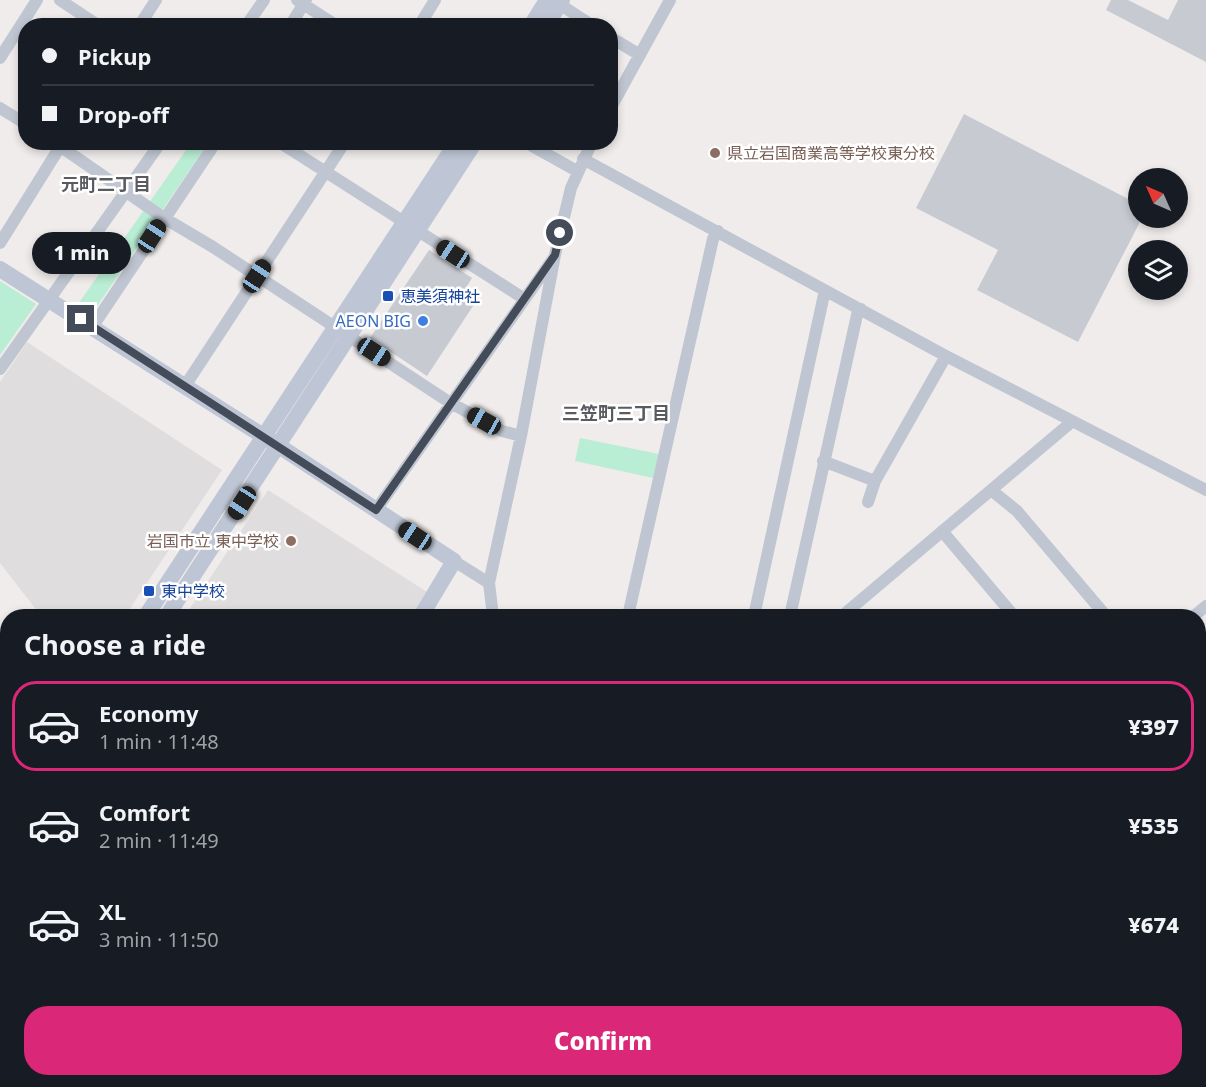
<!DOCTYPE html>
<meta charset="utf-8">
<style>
:root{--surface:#171b24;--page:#20242c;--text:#f1f3f6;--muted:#9ea1a6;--line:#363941;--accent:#db2777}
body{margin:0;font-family:"Noto Sans","Noto Sans JP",sans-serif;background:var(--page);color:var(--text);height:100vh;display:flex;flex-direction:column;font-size:22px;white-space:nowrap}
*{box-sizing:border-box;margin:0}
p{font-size:20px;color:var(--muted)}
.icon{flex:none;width:33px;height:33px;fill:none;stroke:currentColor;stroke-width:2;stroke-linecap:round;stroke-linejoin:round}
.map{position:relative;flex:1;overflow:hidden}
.side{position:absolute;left:0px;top:609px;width:1206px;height:478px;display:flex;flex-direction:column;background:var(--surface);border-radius:24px 24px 0 0;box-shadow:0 3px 9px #0003}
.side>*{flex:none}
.hud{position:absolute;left:18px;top:18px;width:600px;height:132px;border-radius:24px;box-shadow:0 3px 9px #0003;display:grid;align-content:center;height:132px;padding:0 24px;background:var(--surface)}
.needle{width:39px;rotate:315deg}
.tools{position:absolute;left:1128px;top:168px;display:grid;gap:12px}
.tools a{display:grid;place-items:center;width:60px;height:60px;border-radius:50%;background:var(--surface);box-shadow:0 3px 9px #0003;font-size:30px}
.end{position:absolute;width:27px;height:27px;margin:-14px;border:8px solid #444c59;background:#fff;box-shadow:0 0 0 3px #fff}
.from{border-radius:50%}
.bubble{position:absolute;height:42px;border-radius:21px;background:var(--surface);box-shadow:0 3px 9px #0003;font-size:20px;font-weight:800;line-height:42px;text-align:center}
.car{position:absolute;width:18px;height:36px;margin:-18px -9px;border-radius:8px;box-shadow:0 0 4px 2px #0007;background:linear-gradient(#222 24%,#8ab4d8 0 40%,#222 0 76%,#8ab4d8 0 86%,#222 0)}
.hud b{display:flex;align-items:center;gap:21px;height:57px;font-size:22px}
.hud b+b{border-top:2px solid var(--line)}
.hud i{width:15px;height:15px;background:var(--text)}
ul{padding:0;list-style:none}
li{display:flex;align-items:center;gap:18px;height:90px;margin:0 12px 9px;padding:0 12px;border:3px solid transparent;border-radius:24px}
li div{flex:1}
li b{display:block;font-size:22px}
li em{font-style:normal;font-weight:800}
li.on{border-color:var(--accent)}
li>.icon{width:54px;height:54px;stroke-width:1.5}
h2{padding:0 24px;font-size:27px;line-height:72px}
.cta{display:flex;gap:12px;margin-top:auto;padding:12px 24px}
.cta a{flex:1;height:69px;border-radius:24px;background:var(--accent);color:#fff;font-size:24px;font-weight:800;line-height:69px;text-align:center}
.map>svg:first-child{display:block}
</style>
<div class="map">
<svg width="1206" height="1087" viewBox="0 0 1206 1087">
<rect width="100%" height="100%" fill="#efeceb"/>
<!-- education -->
<path fill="#e0ddde" d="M 27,342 L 222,470 L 125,616 L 41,616 L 0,563 L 0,382 Z
M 268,490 L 427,592 L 412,616 L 185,616 Z"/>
<!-- green -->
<path fill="#b9edd4" d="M 191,143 L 208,143 L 93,312 L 84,313 L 76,307 Z
M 0,281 L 36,304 L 0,355 Z
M 580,438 L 659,454 L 653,478 L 575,461 Z"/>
<!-- water -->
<path fill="#86c8ea" d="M 1206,787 L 1206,1087 L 872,1087 L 879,1080 L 1198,1080 L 1198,794 Z"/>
<!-- building -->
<path fill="#c8cad2" d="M 1111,0 L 1128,0 L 1168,20 L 1178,0 L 1206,0 L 1206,62 L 1106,10 Z
M 964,114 L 1138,204 L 1138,218 L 1142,218 L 1078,342 L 977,290 L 998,250 L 916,208 Z
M 429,250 L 472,278 L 462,294 L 475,303 L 427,376 L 370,338 Z"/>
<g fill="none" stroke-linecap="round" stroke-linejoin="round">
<!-- street -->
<path stroke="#bfc6d1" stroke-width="12" d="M 60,0 L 99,26
M 297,0 L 337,26
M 553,0 L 593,26
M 139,26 L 156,0
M 246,26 L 264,0
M 290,26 L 306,0
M 419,26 L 435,0
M 610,37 L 640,55
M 0,58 L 37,0
M 0,108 L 26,124
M 610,109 L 670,0
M 54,142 L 164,218 L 213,247 L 449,402 L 502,431 L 521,436
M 279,142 L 523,298
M 525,142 L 577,171
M 583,159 L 946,356 L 1206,490
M 0,243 L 63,142
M 93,326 L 216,142
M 0,369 L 161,142
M 185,386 L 345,142
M 823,461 L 875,481
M 991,490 L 1017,511 L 1106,616
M 868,502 L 875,481 L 946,356
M 376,510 L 553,259
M 942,531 L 1014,616
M 454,561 L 489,583
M 493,616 L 489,583 L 521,436 L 555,255 L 571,188 L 592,142
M 628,616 L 713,239 L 718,231
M 754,616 L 825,290
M 790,616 L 857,315 L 861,309
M 842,616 L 1068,425 L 1070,420
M 1194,616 L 1206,606
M 1198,752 L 1206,745
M 0,817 L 8,806
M 0,892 L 8,881
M 353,1080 L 363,1087
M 577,1080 L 579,1087
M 286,1087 L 291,1080
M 615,1087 L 620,1080
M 686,1087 L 688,1080
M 738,1087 L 743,1080
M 860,1087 L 867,1080"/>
<!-- secondary -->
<path stroke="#bec6d5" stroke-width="16" d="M 531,26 L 547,0
M 546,26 L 562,0
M 0,269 L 279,446 L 454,561 L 421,616
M 146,616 L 457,142
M 167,616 L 475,142
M 0,661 L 8,671
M 0,689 L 8,699
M 0,859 L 8,847
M 461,1080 L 471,1087
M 490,1080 L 500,1087"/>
</g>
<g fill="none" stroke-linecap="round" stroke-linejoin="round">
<!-- route -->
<path stroke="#444c59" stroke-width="8" d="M 81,319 L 376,510 L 555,255 L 560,233"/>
</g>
<!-- markers -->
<g fill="#8d6e63" stroke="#fff" stroke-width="2">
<circle cx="715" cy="153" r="6"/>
<circle cx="291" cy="541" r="6"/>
</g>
<g fill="#1a4fb4" stroke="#fff" stroke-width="2">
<rect x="382" y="290" width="12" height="12" rx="3"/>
<rect x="143" y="585" width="12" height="12" rx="3"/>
</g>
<circle fill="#3f7fe0" stroke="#fff" stroke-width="2" cx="423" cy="321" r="6"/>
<g text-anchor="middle" stroke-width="5" stroke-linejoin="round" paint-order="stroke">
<!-- education labels -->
<g font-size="16" fill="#785e54" stroke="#fff" text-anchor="start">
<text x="727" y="159">県立岩国商業高等学校東分校</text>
<text x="279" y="547" text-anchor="end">岩国市立 東中学校</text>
</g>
<!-- transit labels -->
<g font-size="16" fill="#164399" stroke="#fff" text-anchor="start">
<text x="400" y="302">恵美須神社</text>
<text x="161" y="597">東中学校</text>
</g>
<!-- shop labels -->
<g font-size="16" fill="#366cbe" stroke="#fff" text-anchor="end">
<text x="411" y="327">AEON BIG</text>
</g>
<!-- neighbourhood labels -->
<g font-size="18" font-weight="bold" fill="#595b61" stroke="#fff">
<text x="106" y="191">元町二丁目</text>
<text x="616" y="420">三笠町三丁目</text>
</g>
</g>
</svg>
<div class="tools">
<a><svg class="needle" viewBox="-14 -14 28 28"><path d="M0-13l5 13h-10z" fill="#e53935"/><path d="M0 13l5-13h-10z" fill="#9ea1a6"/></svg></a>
<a><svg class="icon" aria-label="layers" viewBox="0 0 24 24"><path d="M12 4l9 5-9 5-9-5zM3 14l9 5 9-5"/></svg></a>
</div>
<i class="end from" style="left:560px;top:233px"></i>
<i class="end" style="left:81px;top:319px"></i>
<div class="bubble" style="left:32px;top:232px;width:99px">1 min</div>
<i class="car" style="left:152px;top:236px;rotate:33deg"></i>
<i class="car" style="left:453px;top:254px;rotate:303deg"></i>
<i class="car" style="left:257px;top:276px;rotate:33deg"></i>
<i class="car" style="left:374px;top:352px;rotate:123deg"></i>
<i class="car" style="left:484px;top:421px;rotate:299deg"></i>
<i class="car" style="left:242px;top:503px;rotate:213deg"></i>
<i class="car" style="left:415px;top:536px;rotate:303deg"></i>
<div class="hud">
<b><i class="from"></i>Pickup</b>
<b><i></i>Drop-off</b>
</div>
<section class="side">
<h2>Choose a ride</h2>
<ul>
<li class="on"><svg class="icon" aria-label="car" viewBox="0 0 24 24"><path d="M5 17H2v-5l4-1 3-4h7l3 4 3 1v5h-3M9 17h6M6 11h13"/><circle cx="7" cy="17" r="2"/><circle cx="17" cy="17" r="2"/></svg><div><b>Economy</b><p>1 min · 11:48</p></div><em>¥397</em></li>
<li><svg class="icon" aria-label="car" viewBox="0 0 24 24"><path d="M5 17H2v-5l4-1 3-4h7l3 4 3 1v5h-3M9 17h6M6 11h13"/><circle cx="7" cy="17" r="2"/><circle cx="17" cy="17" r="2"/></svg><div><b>Comfort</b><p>2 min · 11:49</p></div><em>¥535</em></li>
<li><svg class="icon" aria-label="car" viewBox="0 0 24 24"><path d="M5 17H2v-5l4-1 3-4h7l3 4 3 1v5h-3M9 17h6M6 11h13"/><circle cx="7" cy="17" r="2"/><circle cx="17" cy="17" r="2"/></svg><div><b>XL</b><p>3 min · 11:50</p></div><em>¥674</em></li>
</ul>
<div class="cta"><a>Confirm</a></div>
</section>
</div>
